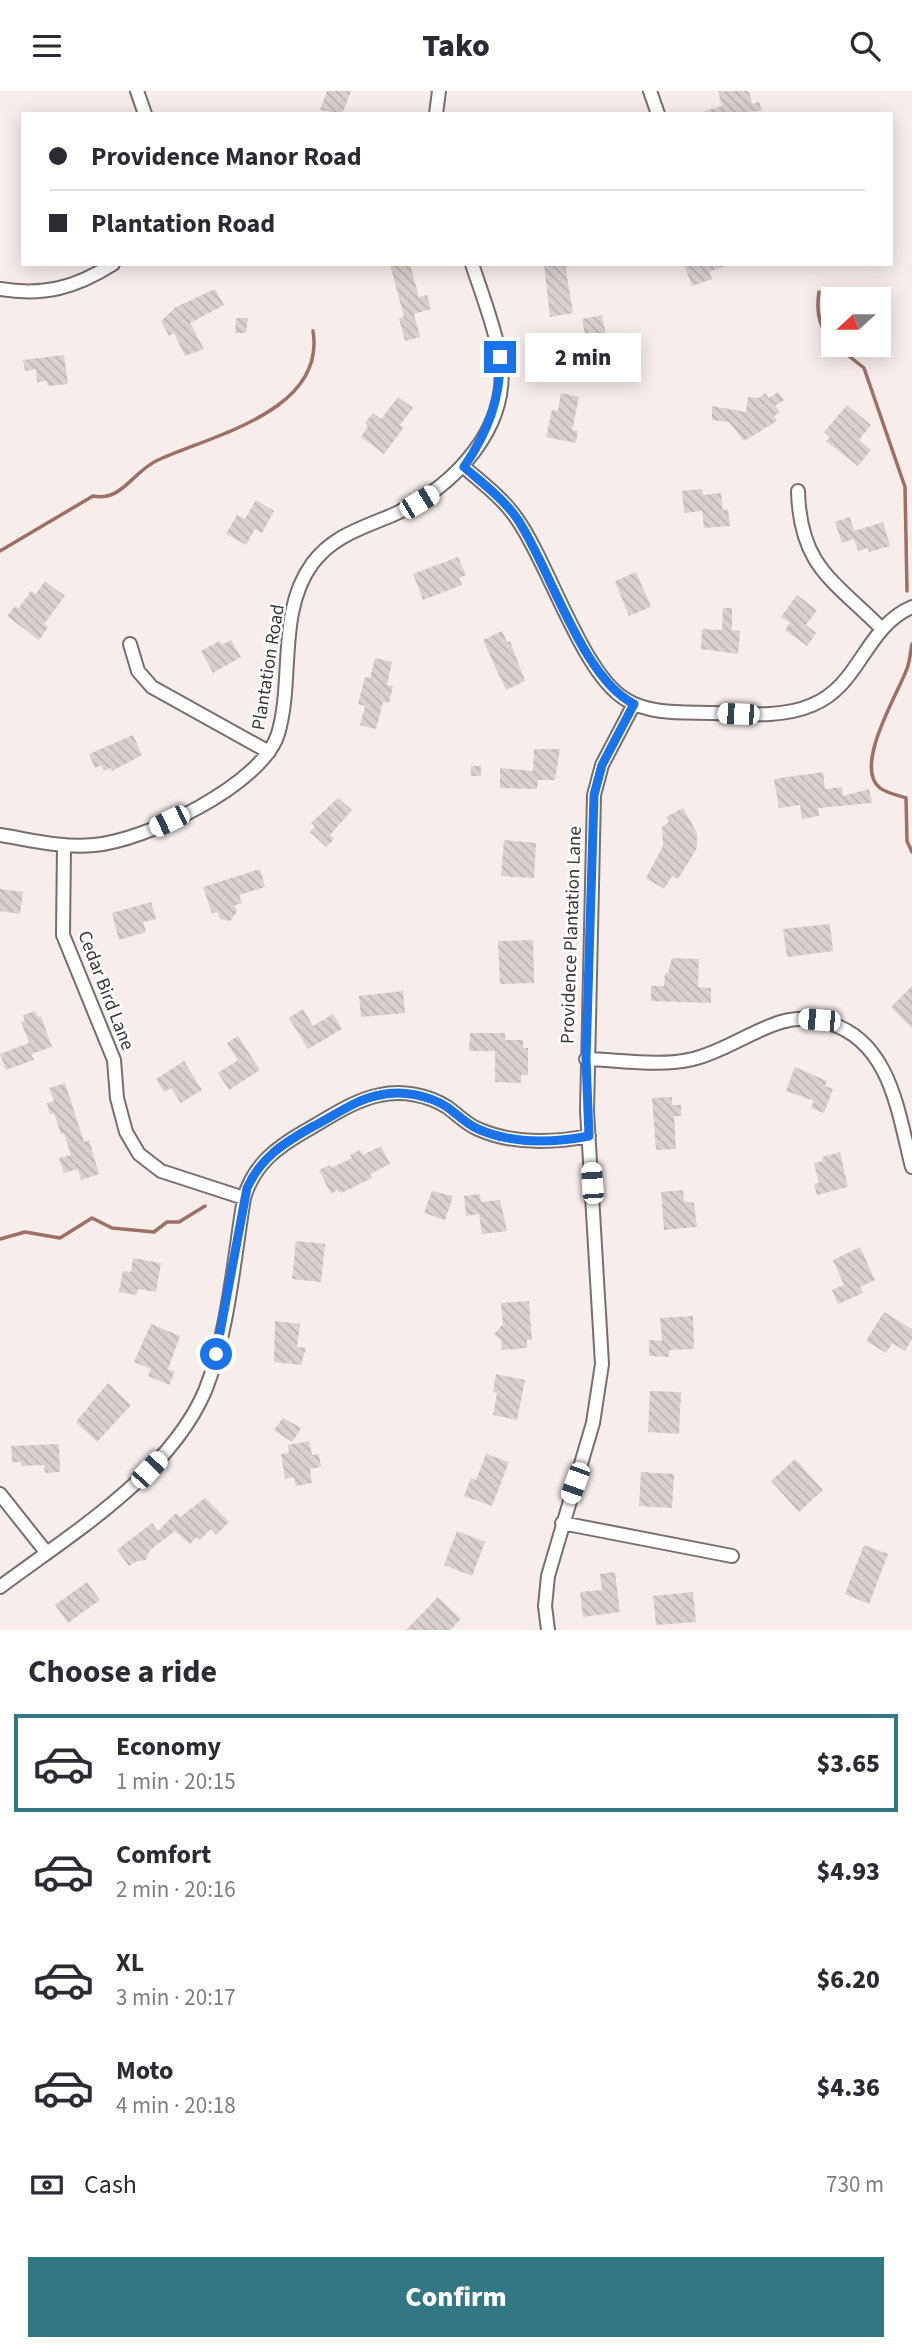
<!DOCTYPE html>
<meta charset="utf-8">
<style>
:root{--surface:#fff;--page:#f2f2f3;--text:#2b2b33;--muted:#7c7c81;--line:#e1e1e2;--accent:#317784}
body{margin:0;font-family:"Source Sans 3",sans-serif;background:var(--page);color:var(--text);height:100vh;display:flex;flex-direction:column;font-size:26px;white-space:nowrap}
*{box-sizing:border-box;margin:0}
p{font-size:23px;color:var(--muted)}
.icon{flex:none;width:38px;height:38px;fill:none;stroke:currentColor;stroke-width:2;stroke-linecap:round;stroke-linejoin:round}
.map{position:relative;height:1539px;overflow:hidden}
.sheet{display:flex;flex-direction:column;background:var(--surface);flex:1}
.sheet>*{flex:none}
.banner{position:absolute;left:21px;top:21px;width:872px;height:154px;border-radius:0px;box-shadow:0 4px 18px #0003;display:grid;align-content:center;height:154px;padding:0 28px;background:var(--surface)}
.needle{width:46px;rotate:249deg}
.controls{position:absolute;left:821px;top:196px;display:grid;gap:14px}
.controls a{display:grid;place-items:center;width:70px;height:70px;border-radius:0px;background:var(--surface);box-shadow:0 4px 18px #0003;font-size:35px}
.end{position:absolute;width:32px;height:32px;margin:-16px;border:9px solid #1a73e8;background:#fff;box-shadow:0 0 0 4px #fff}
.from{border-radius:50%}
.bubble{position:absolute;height:49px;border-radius:0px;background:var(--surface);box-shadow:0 4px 18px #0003;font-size:23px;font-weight:800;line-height:49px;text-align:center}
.car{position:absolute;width:21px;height:42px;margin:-21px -10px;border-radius:9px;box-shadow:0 0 5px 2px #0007;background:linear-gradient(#fff 24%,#345 0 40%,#fff 0 76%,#345 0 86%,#fff 0)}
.banner b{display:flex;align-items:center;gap:24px;height:66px;font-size:26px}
.banner b+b{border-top:2px solid var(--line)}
.banner i{width:18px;height:18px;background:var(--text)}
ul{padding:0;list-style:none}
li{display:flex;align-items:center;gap:21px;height:98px;margin:0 14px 10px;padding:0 14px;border:4px solid transparent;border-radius:0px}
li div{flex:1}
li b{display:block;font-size:26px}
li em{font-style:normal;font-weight:800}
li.current{border-color:var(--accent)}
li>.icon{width:63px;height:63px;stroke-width:1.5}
h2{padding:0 28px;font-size:32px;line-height:84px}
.pay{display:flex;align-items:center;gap:18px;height:77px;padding:0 28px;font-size:26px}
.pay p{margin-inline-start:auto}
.primary-button{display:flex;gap:14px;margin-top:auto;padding:14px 28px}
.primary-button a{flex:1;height:80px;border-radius:0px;background:var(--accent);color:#fff;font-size:28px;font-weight:800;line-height:80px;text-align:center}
header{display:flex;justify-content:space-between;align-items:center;height:91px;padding:0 28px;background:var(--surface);font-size:32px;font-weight:800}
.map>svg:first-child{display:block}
</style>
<header><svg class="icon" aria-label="menu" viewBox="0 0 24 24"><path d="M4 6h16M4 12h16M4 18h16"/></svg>Tako<svg class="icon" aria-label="search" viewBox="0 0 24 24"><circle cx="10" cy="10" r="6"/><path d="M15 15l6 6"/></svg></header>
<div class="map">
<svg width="912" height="1539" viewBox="0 0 912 1539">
<defs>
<pattern id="building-back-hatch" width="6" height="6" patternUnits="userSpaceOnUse" patternTransform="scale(1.75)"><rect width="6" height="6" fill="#dad1cf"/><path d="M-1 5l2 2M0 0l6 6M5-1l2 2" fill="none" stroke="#bcb4b2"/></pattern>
</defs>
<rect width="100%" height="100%" fill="#f7eeec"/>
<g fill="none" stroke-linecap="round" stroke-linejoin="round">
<!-- stream -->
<path stroke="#9e6f65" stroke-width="3.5" d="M 819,201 C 816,220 819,238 833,252
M 835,254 L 864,277 L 905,396 L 907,500
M 0,460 L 93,405 C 122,411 133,380 158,369 C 213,344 326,320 313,240
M 912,553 C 910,562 910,572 906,580 C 897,604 853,676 880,697 C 886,702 898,704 906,707 L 907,750 L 912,761
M 0,1148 L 25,1141 L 60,1147 L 92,1127 L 112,1137 L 154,1141 L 167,1131 L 179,1131 L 205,1115"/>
</g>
<!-- building -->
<path fill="url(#building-back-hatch)" d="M 327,0 L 351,0 L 342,23 L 320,19 Z
M 718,0 L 749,0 L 752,13 L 759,11 L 762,20 L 705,23 L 704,20 L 722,15 Z
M 390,173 L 410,173 L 419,206 L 427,204 L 431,218 L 414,223 L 420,246 L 405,250 L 399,227 L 404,226 Z
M 544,173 L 565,173 L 573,222 L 550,226 Z
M 684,173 L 727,173 L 727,174 L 709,181 L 712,188 L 692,195 Z
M 215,198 L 224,214 L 190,232 L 204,258 L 185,265 L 174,242 L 169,245 L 161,230 L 176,216 Z
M 602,224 L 606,244 L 586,248 L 582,228 Z
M 236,227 L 248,227 L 246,242 L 235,242 Z
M 64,264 L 68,293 L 48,295 L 47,290 L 37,291 L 36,278 L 25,280 L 23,269 Z
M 778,301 L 784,309 L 775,315 L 780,321 L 774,325 L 777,330 L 744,350 L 729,331 L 712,329 L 712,315 L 746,321 L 748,306 L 759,307 L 765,302 L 769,307 Z
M 561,302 L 579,306 L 572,339 L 578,340 L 576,352 L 546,346 L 552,319 L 558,320 Z
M 398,306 L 413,317 L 400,334 L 404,336 L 384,363 L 361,346 L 368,335 L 365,332 L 373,322 L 381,328 Z
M 847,314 L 871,334 L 859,349 L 871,359 L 858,375 L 826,350 L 830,346 L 824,341 Z
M 702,398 L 703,404 L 721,402 L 723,419 L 728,418 L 730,435 L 704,437 L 702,420 L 684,422 L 682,400 Z
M 256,409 L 274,420 L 262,442 L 255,438 L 246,454 L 226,443 L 237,424 L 245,428 Z
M 850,426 L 854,440 L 883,431 L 890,455 L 869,461 L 868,457 L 858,460 L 854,448 L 842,452 L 835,431 Z
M 458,466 L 466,484 L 459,487 L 462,494 L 423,509 L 413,483 Z
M 636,481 L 651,516 L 629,525 L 615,490 Z
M 45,490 L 65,505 L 44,533 L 48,536 L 39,549 L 7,525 L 15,515 L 18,518 L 31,500 L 36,503 Z
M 797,504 L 817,519 L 806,534 L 816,542 L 807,555 L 785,539 L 790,532 L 781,526 Z
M 723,517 L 732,517 L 732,539 L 740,540 L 738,563 L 701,558 L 702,538 L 722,539 Z
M 502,540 L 507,551 L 510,550 L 525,590 L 506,599 L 483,549 Z
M 231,549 L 241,566 L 213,582 L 201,560 L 219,550 L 222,554 Z
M 375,567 L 392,571 L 387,594 L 393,595 L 389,612 L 383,611 L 376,638 L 360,634 L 365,615 L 358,613 L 365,586 L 370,587 Z
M 133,644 L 142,664 L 112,680 L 111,677 L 104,680 L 101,674 L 95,677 L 89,663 Z
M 534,658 L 560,658 L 555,689 L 538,689 L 537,698 L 500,697 L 500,677 L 533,680 Z
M 471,675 L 481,675 L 481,685 L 471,685 Z
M 823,681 L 825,698 L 842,696 L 843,705 L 869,698 L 872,712 L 818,717 L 819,725 L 802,728 L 800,714 L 779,717 L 774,688 Z
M 338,707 L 352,719 L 330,744 L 334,748 L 326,756 L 310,741 L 315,735 L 311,732 Z
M 683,717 L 697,742 L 697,757 L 678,788 L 672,785 L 664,798 L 646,787 L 663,755 L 662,736 L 669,731 L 666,726 Z
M 504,749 L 536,752 L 534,787 L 501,785 Z
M 260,778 L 265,796 L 239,804 L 242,812 L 235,814 L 237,821 L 230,830 L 220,828 L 218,821 L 212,822 L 203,796 Z
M 0,798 L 23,801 L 20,823 L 0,820 Z
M 151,811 L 156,828 L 143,831 L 146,841 L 119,849 L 112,822 Z
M 830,833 L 833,860 L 787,866 L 783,838 Z
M 533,849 L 534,892 L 500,893 L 498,850 Z
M 672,867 L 699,868 L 698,896 L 711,897 L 711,912 L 651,910 L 651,895 L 664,895 L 665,882 L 668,882 Z
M 912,895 L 912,937 L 891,916 Z
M 403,900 L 405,922 L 361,926 L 359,905 Z
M 303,918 L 313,935 L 333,923 L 342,938 L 308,958 L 289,927 Z
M 35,920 L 38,926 L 41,925 L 52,956 L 31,963 L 34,969 L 6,979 L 0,963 L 29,952 L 21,931 L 25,930 L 23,924 Z
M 470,942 L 505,942 L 505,949 L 523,949 L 523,957 L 528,957 L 528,984 L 521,984 L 521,992 L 495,991 L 495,960 L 469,960 Z
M 238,945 L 260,979 L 229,999 L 218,982 L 238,969 L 227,952 Z
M 184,970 L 202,999 L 181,1012 L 171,997 L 164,1001 L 156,988 Z
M 795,976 L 827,990 L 825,995 L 833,998 L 824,1022 L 811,1017 L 814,1010 L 786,1000 Z
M 65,992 L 84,1051 L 89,1049 L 99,1083 L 81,1089 L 78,1078 L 64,1082 L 59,1067 L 71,1064 L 64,1042 L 61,1043 L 54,1022 L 50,1023 L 47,1012 L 54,1010 L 49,997 Z
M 672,1006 L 672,1014 L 681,1014 L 681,1025 L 674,1025 L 676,1058 L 656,1059 L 652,1007 Z
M 381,1055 L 390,1073 L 370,1083 L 372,1087 L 341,1102 L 337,1099 L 331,1103 L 319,1079 L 330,1074 L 331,1077 L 352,1067 L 350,1064 L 360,1059 L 363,1064 Z
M 840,1061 L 848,1096 L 817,1104 L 814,1093 L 819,1092 L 814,1072 L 823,1070 L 822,1066 Z
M 683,1099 L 684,1110 L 694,1112 L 697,1136 L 664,1139 L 661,1101 Z
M 432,1100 L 453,1105 L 445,1129 L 424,1122 Z
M 480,1103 L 481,1111 L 500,1109 L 507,1140 L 482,1143 L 479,1123 L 466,1125 L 464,1105 Z
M 296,1150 L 325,1153 L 321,1191 L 292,1188 Z
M 860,1156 L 875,1189 L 860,1196 L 863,1202 L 838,1213 L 832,1199 L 844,1194 L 833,1169 Z
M 133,1167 L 161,1172 L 156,1201 L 138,1198 L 136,1204 L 119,1201 L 123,1180 L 131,1181 Z
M 529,1210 L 532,1249 L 527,1249 L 527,1257 L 502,1259 L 501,1249 L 494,1243 L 503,1233 L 501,1212 Z
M 884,1221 L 912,1238 L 912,1248 L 905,1260 L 892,1252 L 886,1262 L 866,1250 Z
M 693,1225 L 694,1258 L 669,1259 L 669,1266 L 649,1265 L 649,1249 L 662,1250 L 660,1227 Z
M 275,1230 L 300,1233 L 297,1256 L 306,1257 L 301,1274 L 274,1271 Z
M 151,1233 L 180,1245 L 168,1278 L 175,1281 L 169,1294 L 148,1285 L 151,1278 L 134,1271 Z
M 496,1283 L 525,1289 L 517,1329 L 493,1324 L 497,1302 L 493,1301 Z
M 108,1292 L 131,1314 L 97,1351 L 76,1331 Z
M 650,1300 L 681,1301 L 679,1343 L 648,1341 Z
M 283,1327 L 301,1337 L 292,1351 L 274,1339 Z
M 309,1350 L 312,1364 L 319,1363 L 321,1376 L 310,1378 L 312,1392 L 296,1395 L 294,1386 L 285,1388 L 281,1363 L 289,1362 L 288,1354 Z
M 59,1353 L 60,1381 L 45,1382 L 44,1374 L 21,1375 L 21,1371 L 12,1371 L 11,1355 Z
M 486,1363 L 509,1371 L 492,1415 L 464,1405 L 471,1387 L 476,1389 Z
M 795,1368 L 823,1399 L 799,1421 L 771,1390 Z
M 641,1381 L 674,1383 L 672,1417 L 639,1415 Z
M 205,1407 L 229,1431 L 216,1444 L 211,1438 L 200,1449 L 197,1446 L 190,1453 L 175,1440 L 150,1459 L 146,1469 L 137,1470 L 129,1475 L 117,1459 L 152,1432 L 158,1440 L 176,1422 L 180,1426 Z
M 457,1440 L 485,1451 L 472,1485 L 444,1474 Z
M 864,1454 L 888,1463 L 869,1513 L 845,1503 Z
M 615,1481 L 620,1521 L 583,1526 L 580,1501 L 602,1499 L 600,1483 Z
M 87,1491 L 100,1509 L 68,1532 L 55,1514 Z
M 693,1501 L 696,1531 L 656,1534 L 653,1505 Z
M 438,1506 L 461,1528 L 450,1539 L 406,1539 Z"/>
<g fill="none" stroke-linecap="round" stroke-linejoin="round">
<defs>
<path id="minor" d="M 137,0 L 145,23
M 650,0 L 658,23
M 436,23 L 439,0
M 0,198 C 44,205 75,197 113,173
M 464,376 C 482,392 503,407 517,428 C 549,473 582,582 625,608 C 650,624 684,621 713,622 C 745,623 782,627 812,614 C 860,595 865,536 912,516
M 798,400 C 800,475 833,489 881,537
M 130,553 L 138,580 L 152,596 L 269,661
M 0,744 C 32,749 61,757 94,754 C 145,750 262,694 278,643 C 294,589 277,521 312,473 C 334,443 366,436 397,422 C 455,394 512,336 500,265 C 494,234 482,203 472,173
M 64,755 L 63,844 L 114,969 L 117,1007 L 126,1041 L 139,1063 L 161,1080 L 244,1107
M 586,968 C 620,969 661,976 693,968 C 725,960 751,940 781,931 C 797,926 813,927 829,932 C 891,951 898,1022 912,1076
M 0,1403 L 46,1461
M 562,1432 L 732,1465
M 0,1496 C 71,1443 169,1384 205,1300 C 228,1243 234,1168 244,1107 C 254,1073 277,1056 307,1039 C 330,1026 354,1009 380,1004 C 402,999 428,1004 447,1016 C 457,1023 466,1033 478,1038 C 512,1053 553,1052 589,1045
M 548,1539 L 545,1515 L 548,1485 L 593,1332 L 602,1273 L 587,1020 L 594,704 L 602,674 L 634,613"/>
</defs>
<!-- minor casing -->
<use href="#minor" stroke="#776f6d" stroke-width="16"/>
<!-- minor -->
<use href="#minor" stroke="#fff" stroke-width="12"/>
</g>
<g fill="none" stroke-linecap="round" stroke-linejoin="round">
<!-- route -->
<path stroke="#1a73e8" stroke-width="9" d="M 216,1263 L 247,1097 C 261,1066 284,1052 312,1036 C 334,1025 356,1008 380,1004 C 402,999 428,1004 447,1016 C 457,1023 466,1033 478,1038 C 512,1053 553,1052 589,1045 L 586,968 L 594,704 L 602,674 L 634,613 C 582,587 551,479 518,429 C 504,408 482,392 464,376 C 487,342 501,308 500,266"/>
</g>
<g text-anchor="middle" stroke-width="5" stroke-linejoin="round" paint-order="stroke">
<!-- street labels -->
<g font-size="19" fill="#393635" stroke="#fff">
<text transform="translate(267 576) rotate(-81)" y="7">Plantation Road</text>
<text transform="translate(570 844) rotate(-88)" y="7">Providence Plantation Lane</text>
<text transform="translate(107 899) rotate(69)" y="7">Cedar Bird Lane</text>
</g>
</g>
</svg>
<div class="controls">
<a><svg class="needle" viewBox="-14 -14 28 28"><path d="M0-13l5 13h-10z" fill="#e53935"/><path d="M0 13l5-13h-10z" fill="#7c7c81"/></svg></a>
</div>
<i class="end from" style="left:216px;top:1263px"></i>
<i class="end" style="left:500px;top:266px"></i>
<div class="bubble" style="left:525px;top:242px;width:116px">2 min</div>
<i class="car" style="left:419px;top:411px;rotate:59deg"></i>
<i class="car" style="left:738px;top:623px;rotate:272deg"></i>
<i class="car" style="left:169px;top:730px;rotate:244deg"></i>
<i class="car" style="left:819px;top:929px;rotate:275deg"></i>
<i class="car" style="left:592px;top:1092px;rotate:356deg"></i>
<i class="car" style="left:149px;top:1379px;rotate:43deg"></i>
<i class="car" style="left:575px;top:1392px;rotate:200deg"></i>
<div class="banner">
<b><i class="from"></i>Providence Manor Road</b>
<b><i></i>Plantation Road</b>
</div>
</div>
<section class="sheet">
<h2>Choose a ride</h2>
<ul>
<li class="current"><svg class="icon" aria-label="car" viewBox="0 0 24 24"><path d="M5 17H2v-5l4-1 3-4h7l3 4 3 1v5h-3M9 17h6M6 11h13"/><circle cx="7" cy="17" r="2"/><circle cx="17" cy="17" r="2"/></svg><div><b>Economy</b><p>1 min · 20:15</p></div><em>$3.65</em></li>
<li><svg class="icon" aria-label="car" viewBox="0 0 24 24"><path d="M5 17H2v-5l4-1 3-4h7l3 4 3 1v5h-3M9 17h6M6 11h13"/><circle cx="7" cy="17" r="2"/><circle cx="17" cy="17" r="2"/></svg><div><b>Comfort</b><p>2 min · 20:16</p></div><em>$4.93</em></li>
<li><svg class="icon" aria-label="car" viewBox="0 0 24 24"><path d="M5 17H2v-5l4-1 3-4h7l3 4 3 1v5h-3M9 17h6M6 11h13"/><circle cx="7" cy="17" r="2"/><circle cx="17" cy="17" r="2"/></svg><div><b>XL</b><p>3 min · 20:17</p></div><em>$6.20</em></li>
<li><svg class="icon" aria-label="car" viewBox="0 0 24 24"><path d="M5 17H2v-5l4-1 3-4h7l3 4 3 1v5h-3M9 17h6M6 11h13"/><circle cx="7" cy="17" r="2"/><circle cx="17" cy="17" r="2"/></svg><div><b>Moto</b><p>4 min · 20:18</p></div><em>$4.36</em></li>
</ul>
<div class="pay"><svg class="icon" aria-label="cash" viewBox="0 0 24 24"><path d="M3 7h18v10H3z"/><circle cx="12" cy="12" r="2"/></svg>Cash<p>730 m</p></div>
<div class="primary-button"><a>Confirm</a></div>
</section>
